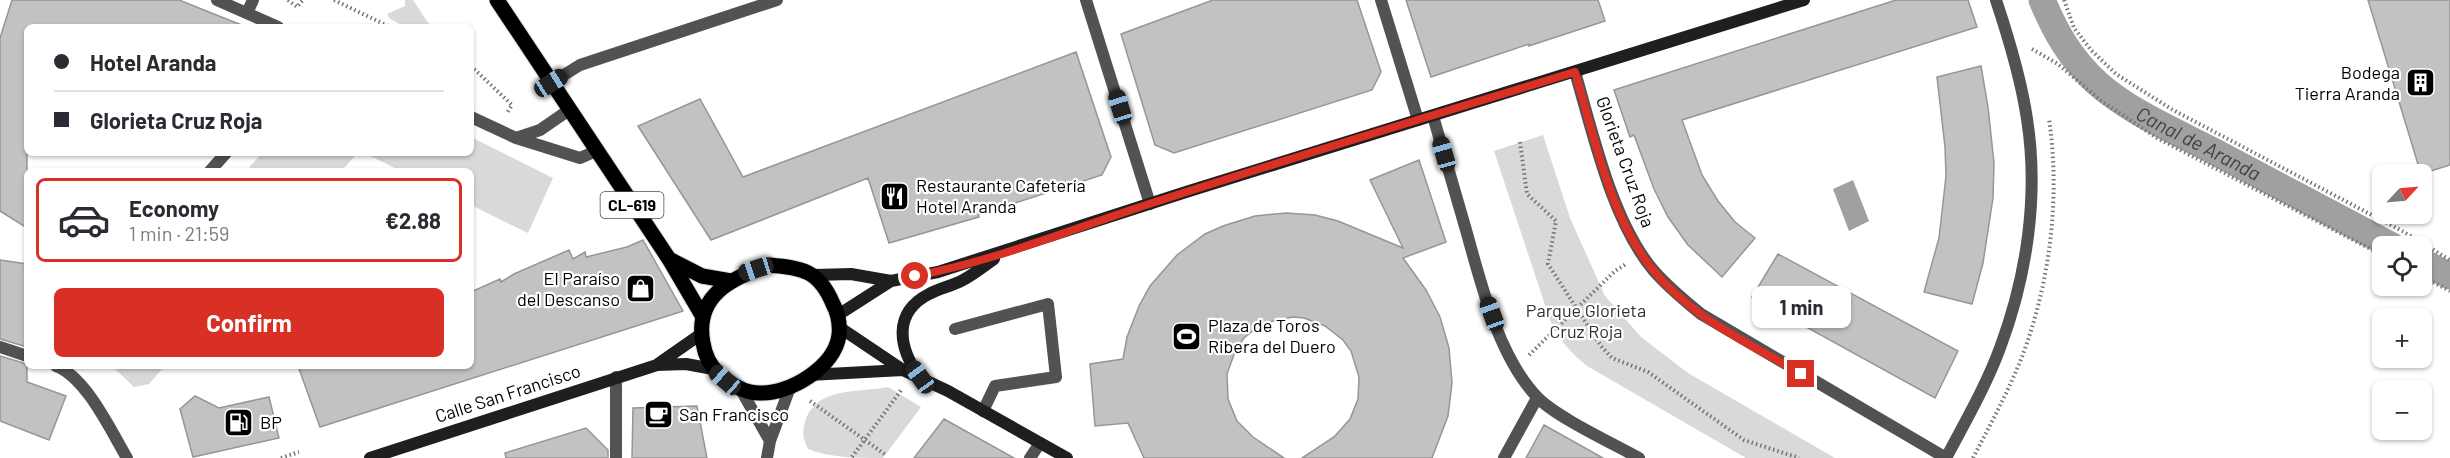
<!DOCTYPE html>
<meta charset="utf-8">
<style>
:root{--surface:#fff;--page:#f2f2f3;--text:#2b2b33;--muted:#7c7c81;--line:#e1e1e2;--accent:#d93025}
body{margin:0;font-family:Barlow,sans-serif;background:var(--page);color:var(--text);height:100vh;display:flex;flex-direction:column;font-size:22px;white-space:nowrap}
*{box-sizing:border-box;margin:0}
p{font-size:20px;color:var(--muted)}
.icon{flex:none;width:33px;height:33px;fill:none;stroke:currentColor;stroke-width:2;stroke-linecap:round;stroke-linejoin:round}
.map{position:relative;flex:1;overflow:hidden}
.details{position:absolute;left:24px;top:168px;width:450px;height:201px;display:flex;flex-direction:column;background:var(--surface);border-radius:9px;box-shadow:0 2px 4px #0004}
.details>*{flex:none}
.hud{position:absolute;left:24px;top:24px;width:450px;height:132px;border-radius:9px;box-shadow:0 2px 4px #0004;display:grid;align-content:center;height:132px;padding:0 30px;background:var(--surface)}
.needle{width:39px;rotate:64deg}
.tools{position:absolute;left:2372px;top:164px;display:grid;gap:12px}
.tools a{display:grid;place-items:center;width:60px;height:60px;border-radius:9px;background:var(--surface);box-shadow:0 2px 4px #0004;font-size:30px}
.end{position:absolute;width:27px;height:27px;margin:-14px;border:8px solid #d93025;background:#fff;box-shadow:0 0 0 3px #fff}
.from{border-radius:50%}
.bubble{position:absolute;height:42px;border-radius:9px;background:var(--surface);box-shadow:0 2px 4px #0004;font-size:20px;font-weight:700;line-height:42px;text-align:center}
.car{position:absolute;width:18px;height:36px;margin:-18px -9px;border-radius:8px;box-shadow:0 0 4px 2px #0007;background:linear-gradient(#222 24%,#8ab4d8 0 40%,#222 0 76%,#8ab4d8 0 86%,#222 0)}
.hud b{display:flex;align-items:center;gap:21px;height:57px;font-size:22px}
.hud b+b{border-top:2px solid var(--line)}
.hud i{width:15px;height:15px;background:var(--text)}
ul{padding:10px 0 0;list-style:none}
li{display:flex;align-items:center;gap:18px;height:84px;margin:0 12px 9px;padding:0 18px;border:3px solid transparent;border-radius:9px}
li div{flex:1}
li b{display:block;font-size:22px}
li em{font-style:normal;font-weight:700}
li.on{border-color:var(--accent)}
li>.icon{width:54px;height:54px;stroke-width:1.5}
.button{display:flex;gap:12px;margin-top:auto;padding:12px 30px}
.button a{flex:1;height:69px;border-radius:9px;background:var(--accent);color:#fff;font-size:24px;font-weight:700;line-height:69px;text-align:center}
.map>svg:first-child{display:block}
</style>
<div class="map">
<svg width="2450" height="458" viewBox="0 0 2450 458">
<rect width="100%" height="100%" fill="#fff"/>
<!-- green -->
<path fill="#d9d9d9" d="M 405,0 L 413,0 L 431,27 L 406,27 L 390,19 L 387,14 L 405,6 Z
M 1543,135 L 1570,218 L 1605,296 L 1641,337 L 1688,373 L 1835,458 L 1746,458 L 1587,366 C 1570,352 1559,340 1550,320 L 1494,151 Z
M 471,137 L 553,178 L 528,233 L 471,205 L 471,171 L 401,171 L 364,153 L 471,153 Z
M 262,153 L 358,153 L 341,171 L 246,171 Z
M 112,366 L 165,366 L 149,384 L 134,387 Z
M 888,387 L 921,407 L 883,458 C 860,458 830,458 808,449 C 803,439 802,433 805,422 C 816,386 858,393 888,387 Z"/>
<!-- water -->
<path fill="#a0a0a0" d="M 1853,180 L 1869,221 L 1849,231 L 1833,189 Z"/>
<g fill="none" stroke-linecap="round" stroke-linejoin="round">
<!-- canal -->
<g stroke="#a0a0a0" stroke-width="27">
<path id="s1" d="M 2042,0 C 2056,33 2070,58 2097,83 C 2131,113 2175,131 2215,152 C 2274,183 2333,215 2392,246"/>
<path d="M 2421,261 L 2450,276"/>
</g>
</g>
<!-- building -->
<path fill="#c2c2c2" stroke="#969696" stroke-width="1.5" d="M 12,0 L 179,0 L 244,26 L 27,27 L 27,228 L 0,211 L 0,38 Z
M 1213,0 L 1357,0 L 1381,72 L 1372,90 L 1174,153 L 1155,145 L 1121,34 Z
M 1406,0 L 1598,0 L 1605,21 L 1529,46 L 1529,44 L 1431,77 Z
M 1896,0 L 1968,0 L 1977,27 L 1682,120 L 1702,175 L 1718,201 L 1735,222 L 1755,238 L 1722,277 L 1688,245 L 1668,217 L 1654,189 L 1634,135 L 1630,137 L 1614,90 Z
M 2368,0 L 2450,0 L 2450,165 L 2421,174 Z
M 1076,52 L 1111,157 L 1102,175 L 978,215 L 979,217 L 889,243 L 868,178 L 711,240 L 638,126 L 700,99 L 743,177 Z
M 1981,66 L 1988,107 L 1994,163 L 1993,198 L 1983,263 L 1972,304 L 1924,292 L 1939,238 L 1946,176 L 1945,147 L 1937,77 Z
M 1419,160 L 1446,242 L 1403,258 L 1426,290 L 1440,317 L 1449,348 L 1452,383 L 1448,416 L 1432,458 L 1302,458 L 1334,437 L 1350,419 L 1358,399 L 1359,377 L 1351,351 L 1343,340 L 1325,326 L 1304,318 L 1293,317 L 1269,322 L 1255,329 L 1244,338 L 1236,349 L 1227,374 L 1228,399 L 1237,421 L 1253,437 L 1284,458 L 1144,458 L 1128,423 L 1095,426 L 1090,364 L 1123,359 L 1127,337 L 1139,306 L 1150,286 L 1177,255 L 1205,234 L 1223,226 L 1255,216 L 1286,213 L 1315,215 L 1338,221 L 1403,248 L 1370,180 Z
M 643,240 L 683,311 L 320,427 L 298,366 L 471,366 L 471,292 L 500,279 L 501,282 L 514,274 L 569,250 L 573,259 L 585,252 L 586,257 L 627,247 Z
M 1778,254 L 1958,351 L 1935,398 L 1752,297 Z
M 0,260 L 27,264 L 27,347 L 0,339 Z
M 0,356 L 27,364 L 27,382 L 66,396 L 49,440 L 0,421 Z
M 195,396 L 219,408 L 269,397 L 279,438 L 193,457 L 180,409 Z
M 697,406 L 707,458 L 632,458 L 633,408 Z
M 944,419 L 1014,458 L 914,458 Z
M 1544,425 L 1603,458 L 1526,458 Z
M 586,428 L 608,450 L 608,458 L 506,458 L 505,453 Z"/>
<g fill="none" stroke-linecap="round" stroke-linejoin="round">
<defs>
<path id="primary" d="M 497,0 L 669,259 L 703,317
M 669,259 L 702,276 L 731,281
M 769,265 C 802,268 819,270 833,304 C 838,313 840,324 839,335 C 835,367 790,394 760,393 C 744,393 730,384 719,374 C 710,366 705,355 703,343 C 694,296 731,278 769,265 Z"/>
</defs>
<!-- primary casing -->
<use href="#primary" stroke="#dbdbdb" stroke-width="17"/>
<!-- path -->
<path stroke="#747474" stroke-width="4" stroke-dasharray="1.5 3" stroke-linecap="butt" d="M 288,0 L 297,7 L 303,0
M 334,0 L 390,27
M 2064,0 L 2074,28 L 2091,50 L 2116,74 L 2173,110 L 2404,232 L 2450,260
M 2032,49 L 2058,64 L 2100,100 L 2157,138 L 2382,255
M 471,66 L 512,105 L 507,113
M 1520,142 L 1527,194 L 1556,221 L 1548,264 L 1601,346 L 1612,358 L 1648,372 L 1744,440 L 1799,458
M 2421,276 L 2450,291
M 1529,355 L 1615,271 L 1626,264
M 810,401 L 886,455
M 852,457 L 902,389
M 281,458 L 299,452
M 1973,458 C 1992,421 2012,385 2026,346 C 2051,274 2060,194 2049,119"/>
<!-- lane -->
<path stroke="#525252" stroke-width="12" d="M 955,329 L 1048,304 L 1056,377 L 995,386 L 983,411"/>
<!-- street -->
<path stroke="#525252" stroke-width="12" d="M 217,0 L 278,27
M 1086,0 L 1150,204
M 1381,0 L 1418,120
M 247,13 L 253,0
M 1575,72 C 1593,133 1612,222 1654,271 C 1668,287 1685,301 1701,314 L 1946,458
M 551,83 L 580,65 L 777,0
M 1433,116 C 1444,154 1455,192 1466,230 C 1481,283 1498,356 1537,397 C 1556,417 1612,443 1639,458
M 471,117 L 516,138 L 580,158 L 596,151
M 516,138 L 540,130 L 569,110
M 210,171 L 226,153
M 0,347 L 27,356
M 56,366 C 86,377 111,431 127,458
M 616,377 L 616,458
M 741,390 L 770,441
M 767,458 L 770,441 L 791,385
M 1030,458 L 1040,443
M 1504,458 L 1537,398
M 1946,458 C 1965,422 1986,386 2000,348 C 2027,276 2039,195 2027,119 C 2021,78 2009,39 1996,0"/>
<!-- secondary -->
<path stroke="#1f1f1f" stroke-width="12" d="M 815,275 L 851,274 L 891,281 L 938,272 L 1186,192 L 1804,0
M 838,315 L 891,281
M 839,327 L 903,370 L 948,391 L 1067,458
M 658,364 L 701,334
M 809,375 L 903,370
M 919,376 C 899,348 892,313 929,294 C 940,288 952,286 963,280 C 974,274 984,266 994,259
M 370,458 L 657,365 L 686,364 L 713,369"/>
<!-- primary -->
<use href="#primary" stroke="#000" stroke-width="15"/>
</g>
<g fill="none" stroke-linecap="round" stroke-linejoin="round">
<!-- route -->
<path stroke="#d93025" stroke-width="8" d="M 915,276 C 995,261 1072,229 1149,204 C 1290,158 1433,115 1575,72 C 1594,135 1610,218 1653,270 C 1666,286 1683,301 1699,313 C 1728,335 1770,355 1801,374"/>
</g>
<!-- icons -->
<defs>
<symbol id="building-square" viewBox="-11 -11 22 22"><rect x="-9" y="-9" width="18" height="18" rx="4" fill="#000" stroke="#fff"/><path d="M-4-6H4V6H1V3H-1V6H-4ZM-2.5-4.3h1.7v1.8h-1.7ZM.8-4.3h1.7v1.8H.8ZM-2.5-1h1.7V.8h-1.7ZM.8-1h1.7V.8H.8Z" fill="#fff"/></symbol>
<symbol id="restaurant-square" viewBox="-11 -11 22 22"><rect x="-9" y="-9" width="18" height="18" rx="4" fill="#000" stroke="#fff"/><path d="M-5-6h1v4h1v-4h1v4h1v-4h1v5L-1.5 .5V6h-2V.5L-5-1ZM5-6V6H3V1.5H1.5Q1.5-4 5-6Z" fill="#fff"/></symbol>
<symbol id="shop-square" viewBox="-11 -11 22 22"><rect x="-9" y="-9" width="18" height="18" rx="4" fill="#000" stroke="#fff"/><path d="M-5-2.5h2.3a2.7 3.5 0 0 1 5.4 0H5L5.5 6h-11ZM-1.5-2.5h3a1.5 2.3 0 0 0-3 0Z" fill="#fff"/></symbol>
<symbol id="stadium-square" viewBox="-11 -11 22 22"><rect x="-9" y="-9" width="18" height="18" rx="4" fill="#000" stroke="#fff"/><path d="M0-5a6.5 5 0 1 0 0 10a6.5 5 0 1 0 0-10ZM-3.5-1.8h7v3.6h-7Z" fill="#fff"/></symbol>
<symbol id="cafe-square" viewBox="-11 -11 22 22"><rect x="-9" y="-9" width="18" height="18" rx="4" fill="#000" stroke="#fff"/><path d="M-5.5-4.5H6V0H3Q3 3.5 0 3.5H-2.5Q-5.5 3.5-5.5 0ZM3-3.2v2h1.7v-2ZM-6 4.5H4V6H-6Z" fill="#fff"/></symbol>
<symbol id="fuel-square" viewBox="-11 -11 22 22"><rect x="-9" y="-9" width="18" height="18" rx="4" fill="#000" stroke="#fff"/><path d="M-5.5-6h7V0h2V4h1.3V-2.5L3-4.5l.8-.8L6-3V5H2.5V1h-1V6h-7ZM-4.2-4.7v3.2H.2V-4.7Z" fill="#fff"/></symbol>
</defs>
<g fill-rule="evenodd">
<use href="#building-square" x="2404" y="66" width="33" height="33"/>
<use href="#restaurant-square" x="878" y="180" width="33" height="33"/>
<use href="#shop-square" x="624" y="272" width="33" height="33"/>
<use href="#stadium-square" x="1170" y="320" width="33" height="33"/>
<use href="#cafe-square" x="642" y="398" width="33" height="33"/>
<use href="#fuel-square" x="222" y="406" width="33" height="33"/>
</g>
<g text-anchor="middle" stroke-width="4.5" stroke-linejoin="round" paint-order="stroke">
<!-- shield labels -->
<rect fill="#fff" stroke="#4c4c4c" stroke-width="1.5" x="600.5" y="192" width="63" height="26" rx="4.5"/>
<g font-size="16" font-weight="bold" fill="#000">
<text x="632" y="211">CL-619</text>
</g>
<!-- poi labels -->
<g font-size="18" fill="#000" stroke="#fff" text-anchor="start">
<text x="2400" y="79" text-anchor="end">Bodega<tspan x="2400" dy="21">Tierra Aranda</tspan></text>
<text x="916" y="192">Restaurante Cafetería<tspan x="916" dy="21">Hotel Aranda</tspan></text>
<text x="620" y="285" text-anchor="end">El Paraíso<tspan x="620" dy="21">del Descanso</tspan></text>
<text x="1208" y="332">Plaza de Toros<tspan x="1208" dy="21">Ribera del Duero</tspan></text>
<text x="679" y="421">San Francisco</text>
<text x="260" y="429">BP</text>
</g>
<!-- street labels -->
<g font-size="18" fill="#000" stroke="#fff">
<text transform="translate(1625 162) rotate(70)" y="6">Glorieta Cruz Roja</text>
<text transform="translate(508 394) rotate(-18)" y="6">Calle San Francisco</text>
</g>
<!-- park labels -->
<g font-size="18" fill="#303030" stroke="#fff">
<text x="1586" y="317">Parque Glorieta<tspan x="1586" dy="21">Cruz Roja</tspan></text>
</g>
<!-- water labels -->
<g font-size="20" font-style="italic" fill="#414141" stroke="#fff">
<text dy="7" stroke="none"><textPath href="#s1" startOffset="219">Canal de Aranda</textPath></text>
</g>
</g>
</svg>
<div class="tools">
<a><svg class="needle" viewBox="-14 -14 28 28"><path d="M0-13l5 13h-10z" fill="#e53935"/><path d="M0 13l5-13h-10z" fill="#7c7c81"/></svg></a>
<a><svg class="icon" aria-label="locate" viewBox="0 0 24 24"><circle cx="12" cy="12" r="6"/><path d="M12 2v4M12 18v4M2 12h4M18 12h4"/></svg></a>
<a>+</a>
<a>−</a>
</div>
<i class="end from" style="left:915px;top:276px"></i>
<i class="end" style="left:1801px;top:374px"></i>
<div class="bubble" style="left:1752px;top:286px;width:99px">1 min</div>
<i class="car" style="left:551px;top:83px;rotate:58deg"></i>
<i class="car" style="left:1120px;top:107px;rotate:343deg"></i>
<i class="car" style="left:1444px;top:154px;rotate:344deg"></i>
<i class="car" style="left:756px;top:269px;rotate:252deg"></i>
<i class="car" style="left:1492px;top:314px;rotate:340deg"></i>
<i class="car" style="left:920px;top:377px;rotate:324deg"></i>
<i class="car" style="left:725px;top:380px;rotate:311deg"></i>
<div class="hud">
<b><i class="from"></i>Hotel Aranda</b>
<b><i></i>Glorieta Cruz Roja</b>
</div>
<section class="details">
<ul>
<li class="on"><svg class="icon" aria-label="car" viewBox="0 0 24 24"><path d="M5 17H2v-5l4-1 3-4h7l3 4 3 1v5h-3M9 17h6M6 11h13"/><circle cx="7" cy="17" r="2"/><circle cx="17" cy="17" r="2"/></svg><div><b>Economy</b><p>1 min · 21:59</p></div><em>€2.88</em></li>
</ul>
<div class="button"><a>Confirm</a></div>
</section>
</div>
